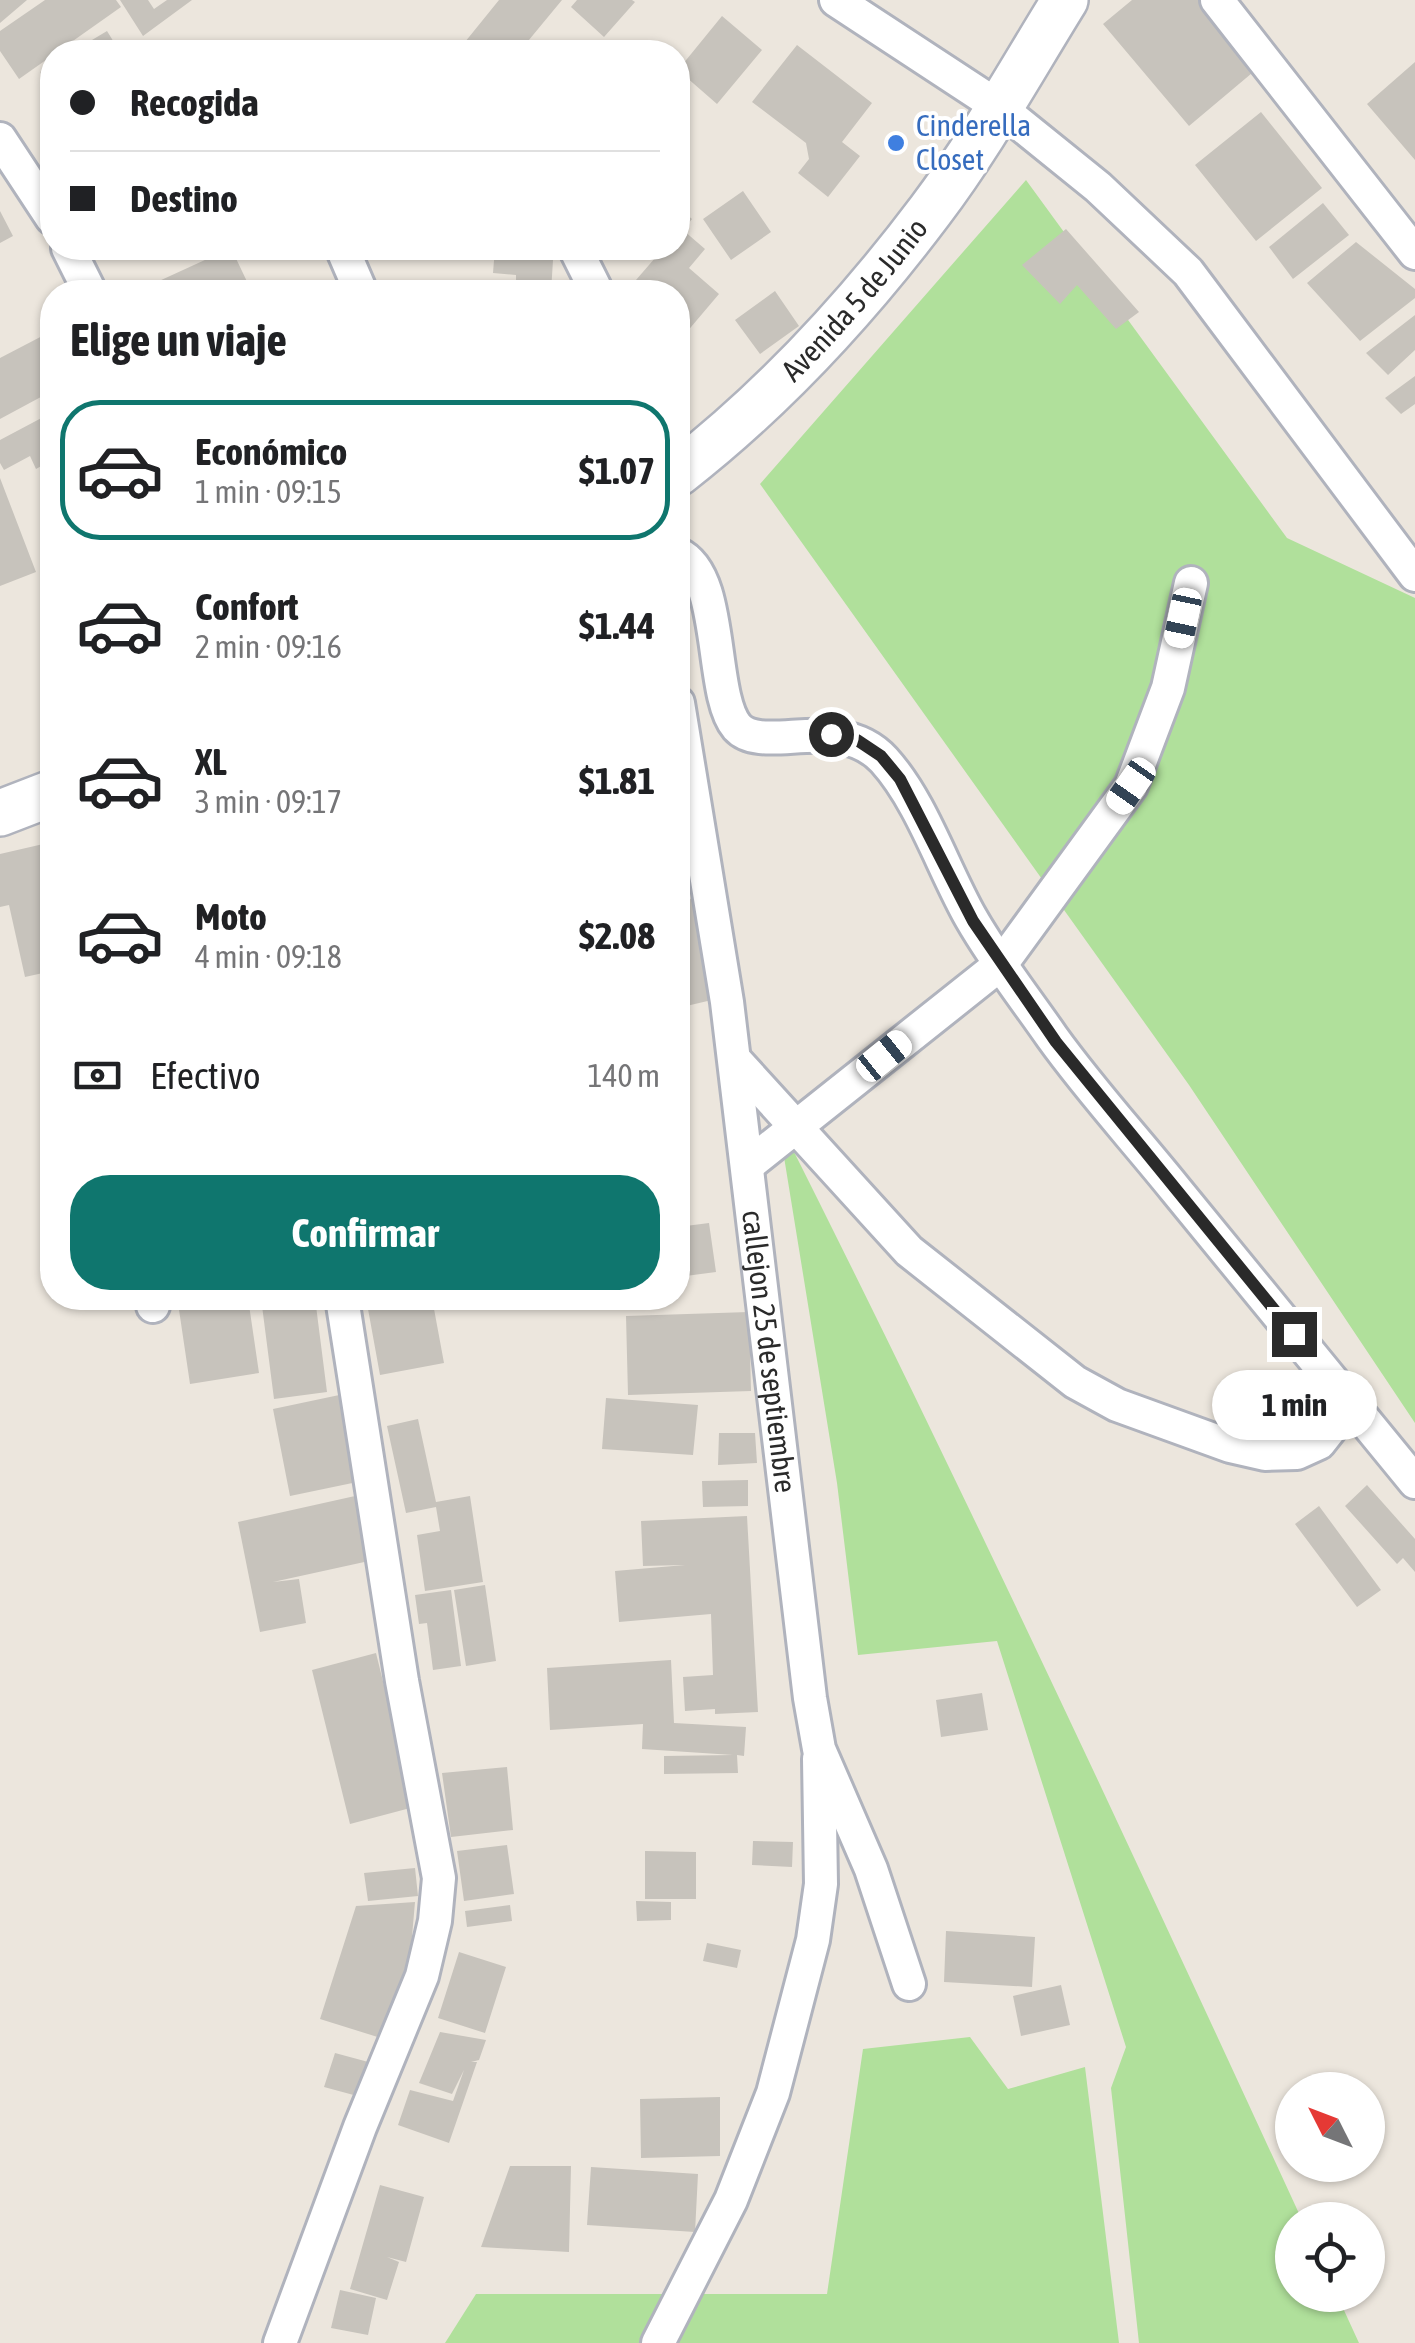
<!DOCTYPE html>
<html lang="es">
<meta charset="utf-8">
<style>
:root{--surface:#fff;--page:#f6f6f6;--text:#202124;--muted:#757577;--line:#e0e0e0;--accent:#0f766e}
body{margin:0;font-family:"Asap Condensed",sans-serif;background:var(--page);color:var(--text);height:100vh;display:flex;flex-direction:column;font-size:38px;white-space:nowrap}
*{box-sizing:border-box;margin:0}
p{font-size:32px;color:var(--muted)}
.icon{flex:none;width:55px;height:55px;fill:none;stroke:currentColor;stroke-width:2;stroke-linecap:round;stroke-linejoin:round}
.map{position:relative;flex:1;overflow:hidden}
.drawer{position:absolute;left:40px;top:280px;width:650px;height:1030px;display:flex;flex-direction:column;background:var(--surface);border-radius:40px;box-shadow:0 2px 8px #0004}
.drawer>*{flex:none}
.banner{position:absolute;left:40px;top:40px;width:650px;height:220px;border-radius:40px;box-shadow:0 2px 8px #0004;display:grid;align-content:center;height:220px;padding:0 30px;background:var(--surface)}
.needle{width:65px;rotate:312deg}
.fabs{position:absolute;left:1275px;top:2072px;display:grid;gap:20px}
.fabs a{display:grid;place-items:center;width:110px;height:110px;border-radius:50%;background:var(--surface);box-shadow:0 2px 8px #0004;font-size:50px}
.end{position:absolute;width:45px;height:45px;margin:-22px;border:12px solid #2a2a2a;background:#fff;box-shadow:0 0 0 5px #fff}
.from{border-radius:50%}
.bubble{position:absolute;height:70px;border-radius:35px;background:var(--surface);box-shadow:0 2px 8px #0004;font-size:32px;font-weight:700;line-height:70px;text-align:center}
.car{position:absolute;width:30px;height:60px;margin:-30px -15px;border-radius:12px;box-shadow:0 0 8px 2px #0007;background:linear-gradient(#fff 24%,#345 0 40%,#fff 0 76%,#345 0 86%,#fff 0)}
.banner b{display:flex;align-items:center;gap:35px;height:95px;font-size:38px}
.banner b+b{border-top:2px solid var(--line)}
.banner i{width:25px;height:25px;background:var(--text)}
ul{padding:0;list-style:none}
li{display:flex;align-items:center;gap:30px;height:140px;margin:0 20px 15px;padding:0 10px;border:5px solid transparent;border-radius:40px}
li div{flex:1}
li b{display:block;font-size:38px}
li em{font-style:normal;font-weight:700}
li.on{border-color:var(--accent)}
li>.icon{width:90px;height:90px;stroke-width:1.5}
h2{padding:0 30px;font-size:45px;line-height:120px}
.pay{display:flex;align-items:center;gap:25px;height:110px;padding:0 30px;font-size:38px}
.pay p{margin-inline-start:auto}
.cta{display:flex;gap:20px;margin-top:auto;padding:20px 30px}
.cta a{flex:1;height:115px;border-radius:40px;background:var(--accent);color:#fff;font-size:40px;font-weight:700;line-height:115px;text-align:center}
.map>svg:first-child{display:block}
</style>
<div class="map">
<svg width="1415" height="2343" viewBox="0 0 1415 2343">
<rect width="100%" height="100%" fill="#ece6dd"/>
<!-- green -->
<path fill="#b0e09b" d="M 1026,180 L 1287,538 L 1415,598 L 1415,1423 L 1189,1085 L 760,484 Z
M 778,1120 C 961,1483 1132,1851 1302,2220 L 1292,2220 L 1292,2295 L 1337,2295 L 1359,2343 L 1139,2343 L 1111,2088 L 1126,2047 L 997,1641 L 858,1655 L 837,1483 Z
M 970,2037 L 1008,2089 L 1085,2067 L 1119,2343 L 445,2343 L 476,2294 L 827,2294 L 863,2049 Z"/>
<!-- building -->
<path fill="#c7c3bc" d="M 0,0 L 27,0 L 0,23 Z
M 45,0 L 116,0 L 121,7 L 19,79 L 0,51 L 0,31 Z
M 120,0 L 148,0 L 154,9 L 167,0 L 192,0 L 143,36 Z
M 499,0 L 562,0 L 519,52 L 478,52 L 465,42 Z
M 577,0 L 632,0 L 635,2 L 604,37 L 571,7 Z
M 1132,0 L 1200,0 L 1258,68 L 1189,126 L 1103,24 Z
M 722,16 L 762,50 L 717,104 L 678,70 Z
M 107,31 L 120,52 L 72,52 Z
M 797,45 L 872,103 L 842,142 L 860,156 L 828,197 L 798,173 L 809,159 L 806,143 L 752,102 Z
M 1415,62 L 1415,160 L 1367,104 Z
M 52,65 L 52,93 L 40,72 Z
M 1261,112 L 1322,188 L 1256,241 L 1195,165 Z
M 743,191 L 771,232 L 731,260 L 703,219 Z
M 1323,203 L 1349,235 L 1293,279 L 1269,247 Z
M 678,207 L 692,219 L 683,230 L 705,249 L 689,268 L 719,294 L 680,340 L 678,337 L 678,292 L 666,292 L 659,287 L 651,292 L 636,280 L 655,258 L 644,248 L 678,248 Z
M 0,211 L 13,236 L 0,243 Z
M 1066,229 L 1139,312 L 1116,329 L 1077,285 L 1060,304 L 1022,265 Z
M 1356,242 L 1415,289 L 1415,298 L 1360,341 L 1307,283 Z
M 231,248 L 252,292 L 149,292 L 146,287 Z
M 495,248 L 538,248 L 538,259 L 553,260 L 551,292 L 516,292 L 516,275 L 493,273 Z
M 775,291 L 799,326 L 760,354 L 735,320 Z
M 1415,315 L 1415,350 L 1388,375 L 1366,353 Z
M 48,333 L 52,342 L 52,391 L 0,419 L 0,358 Z
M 1415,376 L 1415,404 L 1401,414 L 1385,398 Z
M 49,414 L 52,419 L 52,460 L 36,469 L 30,456 L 4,470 L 0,463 L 0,440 Z
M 0,478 L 36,572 L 0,586 Z
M 52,842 L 52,971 L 25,977 L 9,905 L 0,907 L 0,854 Z
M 695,898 L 716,999 L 678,1008 L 678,901 Z
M 709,1223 L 716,1272 L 678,1277 L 678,1227 Z
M 211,1298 L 248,1298 L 259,1373 L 190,1384 L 178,1303 Z
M 261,1298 L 315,1298 L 327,1392 L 274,1399 Z
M 366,1298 L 432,1298 L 444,1363 L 380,1375 Z
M 749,1312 L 751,1391 L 628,1395 L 626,1316 Z
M 344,1394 L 362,1481 L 290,1496 L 273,1409 Z
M 606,1398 L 698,1405 L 693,1455 L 602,1449 Z
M 418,1419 L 436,1502 L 470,1496 L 483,1582 L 425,1591 L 417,1535 L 440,1531 L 436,1507 L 406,1513 L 387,1426 Z
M 719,1433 L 755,1433 L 757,1463 L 718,1465 Z
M 748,1480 L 748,1506 L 703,1507 L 702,1481 Z
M 1367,1485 L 1415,1539 L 1415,1572 L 1403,1558 L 1397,1564 L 1345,1506 Z
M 364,1494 L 378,1559 L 273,1582 L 299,1579 L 306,1623 L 260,1632 L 238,1522 Z
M 1319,1506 L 1381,1590 L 1357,1607 L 1295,1524 Z
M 747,1516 L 758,1712 L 715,1714 L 715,1709 L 685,1711 L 683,1677 L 713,1675 L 711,1614 L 619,1622 L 615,1571 L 685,1565 L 643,1566 L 641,1521 Z
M 485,1585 L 496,1661 L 466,1666 L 454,1590 Z
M 451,1590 L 461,1666 L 433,1670 L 427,1623 L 419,1624 L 415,1595 Z
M 376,1653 L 414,1807 L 350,1824 L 312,1670 Z
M 671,1660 L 674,1723 L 746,1727 L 744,1756 L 737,1755 L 738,1773 L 664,1774 L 664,1756 L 733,1755 L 642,1749 L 643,1724 L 550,1730 L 547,1668 Z
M 982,1693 L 988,1730 L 941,1737 L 936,1700 Z
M 507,1767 L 513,1830 L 451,1837 L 442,1773 Z
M 753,1841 L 793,1842 L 792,1867 L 752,1865 Z
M 507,1845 L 514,1894 L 464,1901 L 457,1851 Z
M 645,1851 L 696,1852 L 696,1899 L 645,1899 Z
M 415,1868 L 418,1896 L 368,1901 L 364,1873 Z
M 636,1901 L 671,1902 L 671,1920 L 637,1921 Z
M 415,1902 L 411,1948 L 384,2039 L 320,2019 L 356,1906 Z
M 510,1905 L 512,1921 L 467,1927 L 465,1911 Z
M 946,1931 L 1035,1937 L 1032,1987 L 944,1982 Z
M 707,1943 L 741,1950 L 737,1968 L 703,1961 Z
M 459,1952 L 506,1967 L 485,2033 L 438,2018 Z
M 1061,1985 L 1070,2025 L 1021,2036 L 1013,1996 Z
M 440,2032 L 486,2040 L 479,2060 L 471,2062 L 477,2062 L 449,2143 L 398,2125 L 410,2090 L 453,2101 L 464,2070 L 452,2094 L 419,2083 Z
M 335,2053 L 372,2063 L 361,2097 L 324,2087 Z
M 720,2097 L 720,2156 L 641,2158 L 640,2099 Z
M 510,2166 L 571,2166 L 569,2252 L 481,2247 Z
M 591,2167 L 698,2174 L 695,2232 L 587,2225 Z
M 380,2185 L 424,2197 L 406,2262 L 387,2257 L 399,2262 L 387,2300 L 350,2289 Z
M 340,2290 L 376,2298 L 368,2335 L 331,2328 Z"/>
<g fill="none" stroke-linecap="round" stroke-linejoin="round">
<defs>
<g id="street">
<path d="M 836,0 L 999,107 L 1098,187 L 1188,272 L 1415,575"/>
<path d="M 1217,0 L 1415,253"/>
<path d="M 0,139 L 52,218"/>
<path d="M 68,248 L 90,292"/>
<path d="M 342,248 L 361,292"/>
<path d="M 575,248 L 597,292"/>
<path d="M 678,554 C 725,575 709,694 737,727 C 763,756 839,711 884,760 C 922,802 943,869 971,918 C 995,960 1025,998 1052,1037 C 1090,1090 1135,1139 1176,1190 C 1256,1287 1335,1385 1415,1482"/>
<path id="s1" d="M 678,703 L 727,1002 L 810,1698 L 819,1749 L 871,1869 L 909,1984"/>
<path d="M 735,1060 L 909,1251 L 1075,1382 L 1117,1405 L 1230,1446 L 1265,1454 L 1297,1453 L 1319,1443 L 1334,1424 L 1341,1392"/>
<path d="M 748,1165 L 1002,963 L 1131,786 L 1168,688 L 1191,583"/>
<path d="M 152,1298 L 153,1306"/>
<path d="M 280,2343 L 360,2127 L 422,1976 L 435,1921 L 439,1878 L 402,1681 L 342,1298"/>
<path d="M 658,2343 L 731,2200 L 773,2093 L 813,1940 L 821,1884 L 819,1759"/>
</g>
<g id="secondary">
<path id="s2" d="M 678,473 C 773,399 857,308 930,211 C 980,145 1021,71 1065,0"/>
<path d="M 0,813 L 52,793"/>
</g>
</defs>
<!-- street casing -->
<use href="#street" stroke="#b0b3bd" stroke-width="38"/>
<!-- secondary casing -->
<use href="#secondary" stroke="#b0b3bd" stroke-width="50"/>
<!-- street -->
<use href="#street" stroke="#fff" stroke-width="32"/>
<!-- secondary -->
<use href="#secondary" stroke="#fff" stroke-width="45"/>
</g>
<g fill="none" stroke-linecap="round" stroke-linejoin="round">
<!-- route -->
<path stroke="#2a2a2a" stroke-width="12" d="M 831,734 L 857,740 L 881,756 L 900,779 L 973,921 L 1056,1042 L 1294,1334"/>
</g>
<!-- markers -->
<circle fill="#3f7fe0" stroke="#fff" stroke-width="4" cx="896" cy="143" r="10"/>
<g text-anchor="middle" stroke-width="8" stroke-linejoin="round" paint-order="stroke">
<!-- shop labels -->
<g font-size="30" fill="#366cbe" stroke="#fff" text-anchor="start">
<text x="916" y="136">Cinderella<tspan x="916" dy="34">Closet</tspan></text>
</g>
<!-- street labels -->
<g font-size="30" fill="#2a2a2a" stroke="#fff">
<text dy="10" stroke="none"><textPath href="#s2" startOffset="248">Avenida 5 de Junio</textPath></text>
<text dy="10" stroke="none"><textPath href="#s1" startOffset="655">callejon 25 de septiembre</textPath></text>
</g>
</g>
</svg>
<div class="fabs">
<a><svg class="needle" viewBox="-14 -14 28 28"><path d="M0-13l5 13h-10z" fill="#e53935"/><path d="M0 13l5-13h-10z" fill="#757577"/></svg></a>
<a><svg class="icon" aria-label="locate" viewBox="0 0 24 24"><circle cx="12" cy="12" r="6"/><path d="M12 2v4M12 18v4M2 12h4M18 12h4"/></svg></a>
</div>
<i class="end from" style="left:831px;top:734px"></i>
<i class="end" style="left:1294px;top:1334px"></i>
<div class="bubble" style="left:1212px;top:1370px;width:165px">1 min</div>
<i class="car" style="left:1183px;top:618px;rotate:192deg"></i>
<i class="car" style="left:1131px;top:786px;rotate:215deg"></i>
<i class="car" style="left:884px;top:1056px;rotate:51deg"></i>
<div class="banner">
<b><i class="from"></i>Recogida</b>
<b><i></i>Destino</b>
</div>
<section class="drawer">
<h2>Elige un viaje</h2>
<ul>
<li class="on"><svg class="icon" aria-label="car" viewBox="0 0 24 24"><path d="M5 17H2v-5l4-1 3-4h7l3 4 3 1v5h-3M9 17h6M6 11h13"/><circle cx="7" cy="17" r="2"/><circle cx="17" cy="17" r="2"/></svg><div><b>Económico</b><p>1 min · 09:15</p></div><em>$1.07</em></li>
<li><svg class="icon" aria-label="car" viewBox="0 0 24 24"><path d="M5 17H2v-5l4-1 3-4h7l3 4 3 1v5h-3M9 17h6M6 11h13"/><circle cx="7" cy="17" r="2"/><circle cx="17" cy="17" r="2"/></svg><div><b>Confort</b><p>2 min · 09:16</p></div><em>$1.44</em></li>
<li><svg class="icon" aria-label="car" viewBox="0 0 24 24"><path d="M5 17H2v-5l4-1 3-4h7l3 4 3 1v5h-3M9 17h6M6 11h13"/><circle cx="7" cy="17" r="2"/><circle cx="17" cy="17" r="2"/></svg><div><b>XL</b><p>3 min · 09:17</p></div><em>$1.81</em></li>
<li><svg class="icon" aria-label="car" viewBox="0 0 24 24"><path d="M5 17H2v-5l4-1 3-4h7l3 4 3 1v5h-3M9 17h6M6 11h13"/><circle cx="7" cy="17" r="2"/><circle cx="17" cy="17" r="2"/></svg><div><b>Moto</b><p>4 min · 09:18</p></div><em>$2.08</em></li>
</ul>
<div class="pay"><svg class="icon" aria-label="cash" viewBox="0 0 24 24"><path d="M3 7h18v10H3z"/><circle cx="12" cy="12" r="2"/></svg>Efectivo<p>140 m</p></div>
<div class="cta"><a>Confirmar</a></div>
</section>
</div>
